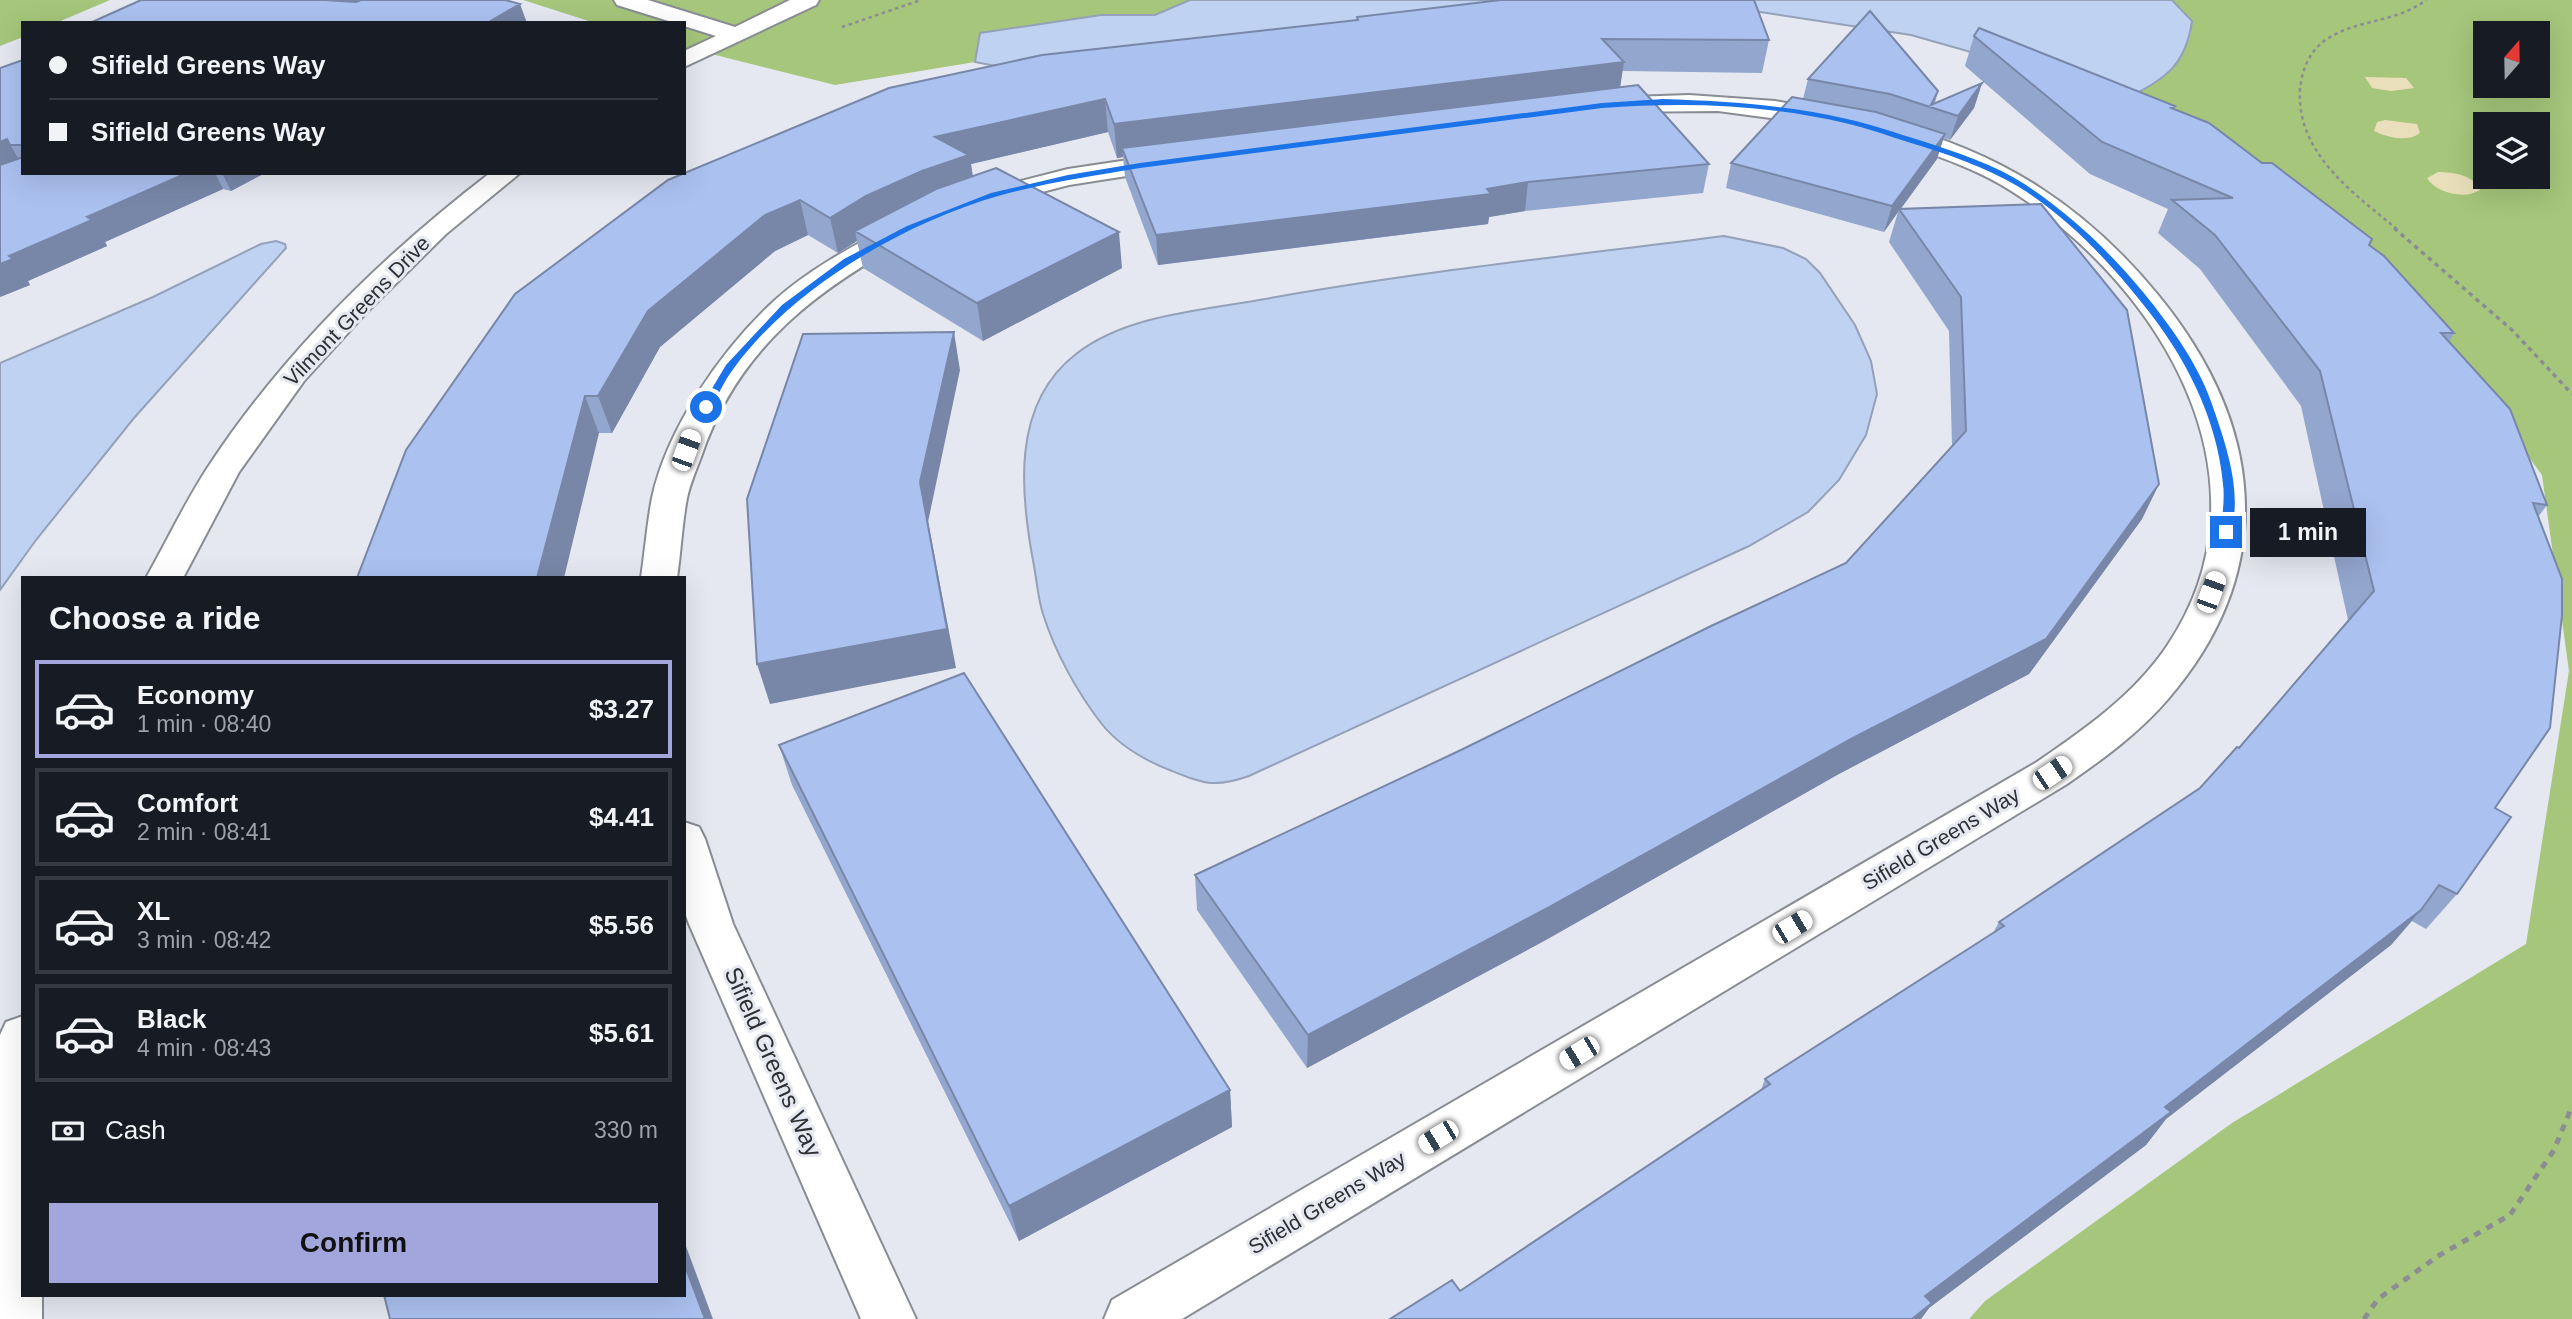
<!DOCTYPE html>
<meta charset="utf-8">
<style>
:root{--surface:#171b24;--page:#20242c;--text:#f1f3f6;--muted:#9ea1a6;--line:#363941;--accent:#a2a6dc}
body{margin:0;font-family:Arial,sans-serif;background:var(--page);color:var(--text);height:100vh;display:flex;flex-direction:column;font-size:26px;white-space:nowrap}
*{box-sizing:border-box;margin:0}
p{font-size:23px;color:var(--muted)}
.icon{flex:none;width:38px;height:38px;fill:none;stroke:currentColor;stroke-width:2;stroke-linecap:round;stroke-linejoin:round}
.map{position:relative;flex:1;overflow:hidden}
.sheet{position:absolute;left:21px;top:576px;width:665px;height:721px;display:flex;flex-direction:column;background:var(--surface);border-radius:0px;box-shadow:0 7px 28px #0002}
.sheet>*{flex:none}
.banner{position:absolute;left:21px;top:21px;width:665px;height:154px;border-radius:0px;box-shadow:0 7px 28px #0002;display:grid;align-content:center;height:154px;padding:0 28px;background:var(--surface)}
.needle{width:46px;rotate:20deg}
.controls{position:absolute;left:2473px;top:21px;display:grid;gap:14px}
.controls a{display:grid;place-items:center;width:77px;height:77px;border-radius:0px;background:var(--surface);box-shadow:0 7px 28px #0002;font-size:35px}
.end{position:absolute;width:32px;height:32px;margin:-16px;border:9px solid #1a73e8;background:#fff;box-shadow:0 0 0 4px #fff}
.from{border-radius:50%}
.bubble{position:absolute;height:49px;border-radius:0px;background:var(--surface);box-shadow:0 7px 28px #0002;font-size:23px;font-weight:700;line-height:49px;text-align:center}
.car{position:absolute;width:21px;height:42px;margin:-21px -10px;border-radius:9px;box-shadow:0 0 5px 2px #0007;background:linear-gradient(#fff 24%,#345 0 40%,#fff 0 76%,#345 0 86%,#fff 0)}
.banner b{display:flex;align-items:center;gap:24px;height:66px;font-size:26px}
.banner b+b{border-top:2px solid var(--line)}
.banner i{width:18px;height:18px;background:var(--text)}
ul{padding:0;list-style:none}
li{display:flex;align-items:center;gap:21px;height:98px;margin:0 14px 10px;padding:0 14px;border:4px solid var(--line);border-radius:0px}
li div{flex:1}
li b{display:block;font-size:26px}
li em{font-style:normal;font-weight:700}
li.selected{border-color:var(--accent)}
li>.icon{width:63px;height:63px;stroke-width:1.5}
h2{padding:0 28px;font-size:32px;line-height:84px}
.pay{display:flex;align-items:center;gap:18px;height:77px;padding:0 28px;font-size:26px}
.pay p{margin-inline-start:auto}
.cta{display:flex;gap:14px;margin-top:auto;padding:14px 28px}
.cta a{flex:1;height:80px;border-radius:0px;background:var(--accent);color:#111;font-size:28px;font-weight:700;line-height:80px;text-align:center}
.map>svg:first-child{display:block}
</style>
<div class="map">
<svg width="2572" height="1319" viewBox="0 0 2572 1319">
<rect width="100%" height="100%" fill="#e5e8f0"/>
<!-- green -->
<path fill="#a5c67b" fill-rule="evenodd" d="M 0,0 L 110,0 L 56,23 L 23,23 L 23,37 L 0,46 Z
M 523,0 L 2572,0 L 2572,1319 L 1969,1319 L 1985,1301 L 2232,1123 L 2526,944 L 2569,671 L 2542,475 L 2441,340 L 2128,97 L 1911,35 L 1714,5 L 1011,69 L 975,62 L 835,85 L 684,47 L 684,23 L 595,23 ZM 2485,33 L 2538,33 L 2538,86 L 2485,86 ZM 2485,124 L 2538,124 L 2538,177 L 2485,177 Z"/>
<!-- sand -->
<path fill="#e9dfba" d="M 2365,77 L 2406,78 L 2414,88 L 2391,91 L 2372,88 Z
M 2385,120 L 2417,124 L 2420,133 C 2407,143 2387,137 2374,131 L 2377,122 Z
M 2438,172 C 2453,172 2474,175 2480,190 C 2465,200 2436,193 2427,178 Z"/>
<!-- water -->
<path fill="#bfd2f1" stroke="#94a1b8" stroke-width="2" d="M 1190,0 L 2172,0 L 2192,21 C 2186,64 2166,79 2129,97 L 1911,35 L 1714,5 L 1011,69 L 975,62 L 980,33 L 1101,15 L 1155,15 Z
M 1724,236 L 1783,248 L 1806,259 L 1820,273 L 1855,325 L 1871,361 L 1877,394 L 1866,435 L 1839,480 L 1808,512 L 1749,546 L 1249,776 C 1215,788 1205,784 1172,771 C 1146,761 1119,746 1101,723 C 1077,692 1055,652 1043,614 C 1038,599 1037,582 1034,566 C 1020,493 1011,404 1076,354 C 1126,315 1199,311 1259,300 C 1413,272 1569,256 1724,236 Z
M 276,241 L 285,244 L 286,248 L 134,418 L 36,540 L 0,590 L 0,363 L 153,297 L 261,244 Z"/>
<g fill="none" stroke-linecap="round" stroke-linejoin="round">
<defs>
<path id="minor" d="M 614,0 L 648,0 L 735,27 L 790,0 L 819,0 L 816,5 L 684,67 L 684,51 L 716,36 L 684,26 L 684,23 L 675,23 L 617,5 Z
M 1689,95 L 1775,101 L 1841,113 L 1845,118 L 1841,123 L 1832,126 L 1718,111 L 1603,112 L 1594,110 L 1591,105 L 1594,100 L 1603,98 Z
M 1890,124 C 2001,152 2085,206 2158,295 C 2263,423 2281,568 2168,699 C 2139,733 2103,759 2067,784 L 1182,1319 L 1104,1319 L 1112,1300 L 2037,762 C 2085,729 2134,695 2167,646 C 2279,480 2160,286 2013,192 C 1973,166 1926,152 1881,137 L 1877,132 L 1881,127 Z
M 1175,153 L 1184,155 L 1188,161 L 1184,167 L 1069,185 L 980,208 L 970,206 L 966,200 L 970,194 L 1068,169 Z
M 490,173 L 520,173 L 446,234 L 366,313 L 304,381 L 239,472 L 183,578 L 146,578 C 167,541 185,502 208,467 C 283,353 382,256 490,173 Z
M 905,222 L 915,224 L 919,230 L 915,236 C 817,289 738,347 701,457 C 696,470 690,484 687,498 C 682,524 681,551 677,578 L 641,578 C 645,551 647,524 652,498 C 667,428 722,349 774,301 C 809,269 853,246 895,224 Z
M 684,822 L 699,827 L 705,839 L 733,924 L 916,1319 L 861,1319 L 689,924 L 684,910 Z
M 23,1016 L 23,1295 L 42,1295 L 42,1319 L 0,1319 L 0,1035 L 6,1022 Z"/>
</defs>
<!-- minor casing -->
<use href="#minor" stroke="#898d93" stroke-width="4"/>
<!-- path-far2 -->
<path stroke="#8b8d93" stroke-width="2.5" stroke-dasharray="3.5 3.5" stroke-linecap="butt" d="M 842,27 L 921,0
M 2397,229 C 2353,193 2296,153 2300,89 C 2302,69 2310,50 2327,39 C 2357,19 2396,23 2426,0"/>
<!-- path-far1 -->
<path stroke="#8b8d93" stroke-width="3.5" stroke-dasharray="4.5 4.5" stroke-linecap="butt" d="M 2394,228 L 2512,330 L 2572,394"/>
<!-- path -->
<path stroke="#8b8d93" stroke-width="5" stroke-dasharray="7 7" stroke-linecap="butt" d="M 2364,1319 L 2378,1299 L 2438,1256 L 2510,1215 L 2554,1150 L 2572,1106"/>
<!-- minor -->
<use href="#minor" fill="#fff" fill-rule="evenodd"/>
</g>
<!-- wall -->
<path fill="#93a6ce" d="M 1357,17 L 1769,40 L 1762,73 L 1622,71 L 1620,87 L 1709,164 L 1703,193 L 1525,211 L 1489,217 L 1488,224 L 1158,265 L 1125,177 L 1123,157 L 1117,158 L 1108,132 L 971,164 L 972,176 L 1122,268 L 983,341 L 863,268 L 857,241 L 838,253 L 808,235 L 775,251 L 660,347 L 612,433 L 599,433 L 357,578 L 668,180 L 1357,20 Z
M 1974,36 L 2175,106 L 2174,109 L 2369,245 L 2454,333 L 2449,342 L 2547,505 L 2538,517 L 2495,808 L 2457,894 L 2426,929 L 2412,921 L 2391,945 L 2166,1119 L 2146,1145 L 1929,1308 L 1921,1319 L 1390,1319 L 1460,1291 L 1761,1090 L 1765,1079 L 1993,933 L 1999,922 L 2200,788 L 2239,748 L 2348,620 L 2301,406 L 2200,269 L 2158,233 L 2168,209 L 2090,174 L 1965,66 Z
M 23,60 L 23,173 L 265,173 L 231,191 L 223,189 L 105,242 L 107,246 L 28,281 L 30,285 L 0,297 L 0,68 Z
M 1808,79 L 1938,91 L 1935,103 L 1982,83 L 1974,108 L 1950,140 L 1943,138 L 1937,159 L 1900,209 L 2159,484 L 2142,519 L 2029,674 L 1837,775 L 1544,941 L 1307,1068 L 1197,910 L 1195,875 L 1461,750 L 1846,563 L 1952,446 L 1949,331 L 1889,242 L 1898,212 L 1884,232 L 1726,188 L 1731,163 L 1803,99 Z
M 779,745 L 1230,1090 L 1232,1127 L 1019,1241 L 792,785 Z"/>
<!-- shaded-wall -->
<path fill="#7887a8" d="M 324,0 L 370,0 L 335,23 Z
M 520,4 L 527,23 L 487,23 Z
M 1624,62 L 1619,95 L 1122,148 L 1123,157 L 1117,158 L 1114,124 Z
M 1982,83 L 1974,108 L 1950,140 L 1958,116 Z
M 1105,99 L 1108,132 L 971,164 L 975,190 L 855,231 L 857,241 L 838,253 L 830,218 L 935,137 Z
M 1945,134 L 1937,159 L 1900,210 L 1899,209 L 1898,212 L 1884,232 L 1892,206 Z
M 7,139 L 22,165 L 0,173 L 0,142 Z
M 187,173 L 215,173 L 223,189 L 105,242 L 107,246 L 28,281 L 30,285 L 0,297 L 0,264 L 9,256 L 87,217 Z
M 222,173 L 265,173 L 231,191 Z
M 1528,182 L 1525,211 L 1489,217 L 1488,224 L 1158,265 L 1156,235 Z
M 800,200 L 808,235 L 775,251 L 660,347 L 612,433 L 598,396 L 648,311 L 765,215 Z
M 1119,232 L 1122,268 L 983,341 L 977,303 Z
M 954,332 L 960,370 L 928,522 L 956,668 L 770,704 L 757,664 L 920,482 Z
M 585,396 L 599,433 L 564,578 L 537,578 Z
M 2159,484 L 2142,519 L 2029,674 L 1837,775 L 1544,941 L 1307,1068 L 1308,1035 Z
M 2421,910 L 2391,945 L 2166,1119 L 2146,1145 L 1929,1308 L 1921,1319 L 1910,1319 L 1925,1296 L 2165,1107 Z
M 1230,1090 L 1232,1127 L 1019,1241 L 1009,1206 Z
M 684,1241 L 713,1319 L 705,1319 L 684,1263 Z"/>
<!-- building -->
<path fill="#abc1f0" stroke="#7887a8" stroke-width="2" d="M 141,0 L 324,0 L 356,2 L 361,0 L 505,0 L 520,4 L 487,23 L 90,23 Z
M 1501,0 L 1754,0 L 1769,40 L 1602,39 L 1624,62 L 1114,124 L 1105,99 L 935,137 L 969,155 L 922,171 L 866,196 L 830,218 L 800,200 L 765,215 L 648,311 L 598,396 L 585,396 L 537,578 L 357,578 L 406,450 L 515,294 L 668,180 L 889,88 L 1042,55 L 1358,20 L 1357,17 Z
M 1870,11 L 1938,91 L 1931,105 L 1982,83 L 1958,116 L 1890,94 L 1808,79 Z
M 1979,28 L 2175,106 L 2171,108 L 2209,123 L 2262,163 L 2272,163 L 2372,239 L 2369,245 L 2384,256 L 2454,333 L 2441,333 L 2510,409 L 2547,505 L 2533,503 L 2562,579 L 2562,615 L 2550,728 L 2495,808 L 2511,817 L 2457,894 L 2439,885 L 2421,910 L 2165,1107 L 2171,1112 L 1925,1296 L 1932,1303 L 1912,1319 L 1390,1319 L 1452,1280 L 1460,1291 L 1770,1084 L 1765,1079 L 2004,926 L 1999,922 L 2200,788 L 2237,747 L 2239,748 L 2374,591 L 2320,371 L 2215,235 L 2172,200 L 2233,198 L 2102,142 L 1974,36 Z
M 23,60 L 23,145 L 10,145 L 7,139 L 0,142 L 0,68 Z
M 1638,85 L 1709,164 L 1528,182 L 1487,189 L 1491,194 L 1156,235 L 1122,148 Z
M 1792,97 L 1876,112 L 1945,134 L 1892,206 L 1731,163 Z
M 23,157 L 23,173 L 187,173 L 87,217 L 92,220 L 9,256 L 13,259 L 0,264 L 0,165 Z
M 996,168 L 1119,232 L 977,303 L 855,231 L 936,189 Z
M 2041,204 L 2127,310 L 2159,484 L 2046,639 L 1851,739 L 1551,906 L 1308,1035 L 1195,875 L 1461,750 L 1711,626 L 1846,563 L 1966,431 L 1961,297 L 1899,209 Z
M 954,332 L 920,482 L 947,629 L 757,664 L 747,499 L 803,334 Z
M 964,673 L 1230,1090 L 1009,1206 L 779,745 Z
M 684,1263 L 705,1319 L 390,1319 L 384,1295 L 684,1295 Z"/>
<!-- route -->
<path fill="#1a73e8" d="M 1663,99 C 1725,101 1787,105 1847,119 C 1871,124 1895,133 1919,140 C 1956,152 1994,164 2026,185 C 2071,215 2109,251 2143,292 C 2172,328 2200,366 2214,410 C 2227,448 2243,495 2230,534 L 2221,532 C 2222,516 2225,499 2223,484 C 2217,417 2184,354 2142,303 C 2107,259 2067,217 2019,187 C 1985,167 1948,154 1911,143 C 1889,136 1867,128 1845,123 C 1765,104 1683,102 1602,108 L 1140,168 C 1092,176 1044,183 998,196 C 904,223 792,288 734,368 C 724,381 718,396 710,409 L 701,407 L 726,365 L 782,305 L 844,259 L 907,226 L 991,193 L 1068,175 L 1140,163 L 1602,103 Z"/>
<g text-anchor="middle" stroke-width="6" stroke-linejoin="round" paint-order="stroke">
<!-- street labels -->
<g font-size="21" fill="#2e2f32" stroke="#e5e8f0">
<text transform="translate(357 311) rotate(-46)" y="7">Vilmont Greens Drive</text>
<text transform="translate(1941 839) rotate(-31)" y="7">Sifield Greens Way</text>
<text transform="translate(1327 1203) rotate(-31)" y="7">Sifield Greens Way</text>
</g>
<!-- near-street labels -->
<g font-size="24" fill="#2e2f32" stroke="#e5e8f0">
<text transform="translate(773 1062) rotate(66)" y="8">Sifield Greens Way</text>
</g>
</g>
</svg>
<div class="controls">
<a><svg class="needle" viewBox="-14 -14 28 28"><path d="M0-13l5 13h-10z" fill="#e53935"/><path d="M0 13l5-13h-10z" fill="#9ea1a6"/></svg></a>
<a><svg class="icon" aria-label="layers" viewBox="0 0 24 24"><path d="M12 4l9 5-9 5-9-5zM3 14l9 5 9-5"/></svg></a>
</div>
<i class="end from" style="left:706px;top:407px"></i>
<i class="end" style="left:2226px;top:532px"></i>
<div class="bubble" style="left:2250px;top:508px;width:116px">1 min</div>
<i class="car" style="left:686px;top:450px;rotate:20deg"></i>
<i class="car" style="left:2211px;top:592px;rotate:20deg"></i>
<i class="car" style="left:2052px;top:773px;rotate:56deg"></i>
<i class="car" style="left:1792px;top:927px;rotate:59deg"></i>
<i class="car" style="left:1579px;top:1053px;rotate:239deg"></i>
<i class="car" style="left:1438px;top:1137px;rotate:239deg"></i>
<div class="banner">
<b><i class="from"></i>Sifield Greens Way</b>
<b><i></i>Sifield Greens Way</b>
</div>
<section class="sheet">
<h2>Choose a ride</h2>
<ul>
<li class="selected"><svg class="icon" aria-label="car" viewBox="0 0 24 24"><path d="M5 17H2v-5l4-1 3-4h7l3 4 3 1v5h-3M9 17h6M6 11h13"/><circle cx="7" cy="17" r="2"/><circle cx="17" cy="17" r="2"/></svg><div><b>Economy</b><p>1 min · 08:40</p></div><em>$3.27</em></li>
<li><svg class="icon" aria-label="car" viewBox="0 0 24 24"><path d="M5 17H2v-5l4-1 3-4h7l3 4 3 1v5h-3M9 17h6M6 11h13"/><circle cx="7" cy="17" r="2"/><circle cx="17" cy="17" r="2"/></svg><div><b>Comfort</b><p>2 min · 08:41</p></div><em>$4.41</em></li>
<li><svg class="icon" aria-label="car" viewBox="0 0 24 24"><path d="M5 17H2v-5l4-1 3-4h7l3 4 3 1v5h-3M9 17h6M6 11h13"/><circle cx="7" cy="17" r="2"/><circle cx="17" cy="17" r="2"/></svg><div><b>XL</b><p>3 min · 08:42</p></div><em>$5.56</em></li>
<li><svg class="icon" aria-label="car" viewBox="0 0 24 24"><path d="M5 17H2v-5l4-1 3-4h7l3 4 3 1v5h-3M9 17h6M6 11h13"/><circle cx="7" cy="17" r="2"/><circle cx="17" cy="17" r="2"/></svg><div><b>Black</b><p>4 min · 08:43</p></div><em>$5.61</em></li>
</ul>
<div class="pay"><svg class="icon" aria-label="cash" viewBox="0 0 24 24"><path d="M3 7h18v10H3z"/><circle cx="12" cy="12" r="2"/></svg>Cash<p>330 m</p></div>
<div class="cta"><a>Confirm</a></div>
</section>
</div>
